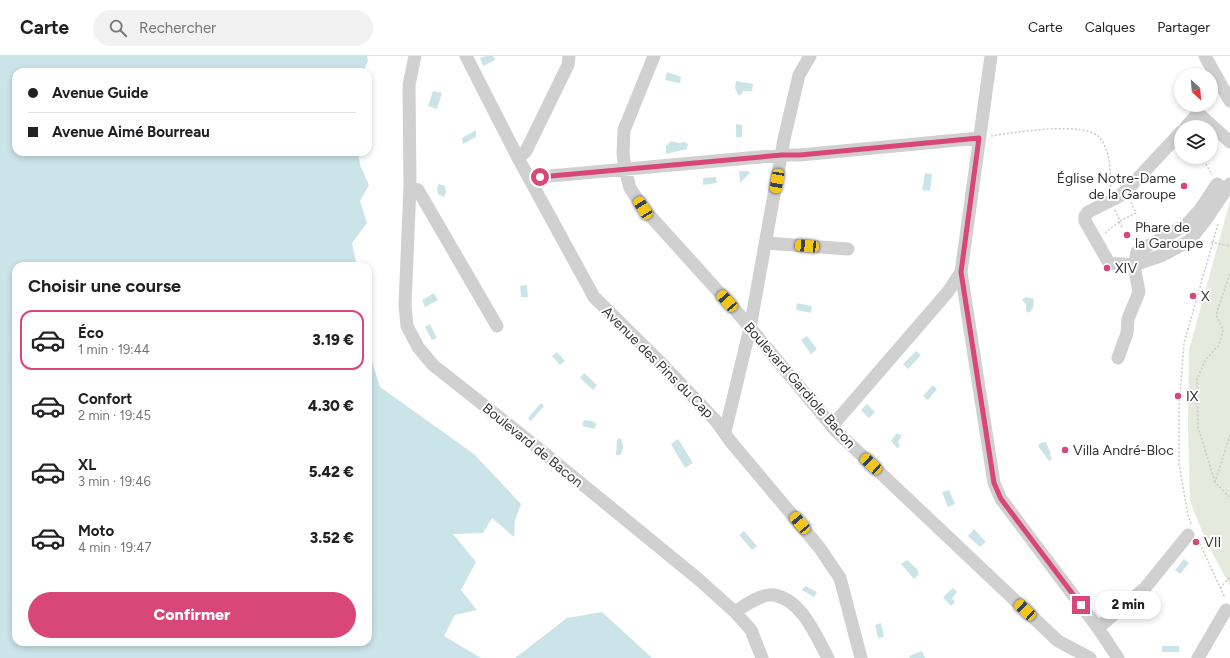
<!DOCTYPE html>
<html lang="fr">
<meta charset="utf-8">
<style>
:root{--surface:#fff;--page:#f2f2f2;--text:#202124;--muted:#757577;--line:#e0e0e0;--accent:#d94678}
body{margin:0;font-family:Figtree,sans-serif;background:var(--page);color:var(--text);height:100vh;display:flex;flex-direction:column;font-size:15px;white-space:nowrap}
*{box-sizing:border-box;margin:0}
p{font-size:13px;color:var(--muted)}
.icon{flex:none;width:22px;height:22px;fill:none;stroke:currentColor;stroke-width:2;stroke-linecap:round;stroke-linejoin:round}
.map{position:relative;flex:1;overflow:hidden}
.details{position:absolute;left:12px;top:206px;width:360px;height:384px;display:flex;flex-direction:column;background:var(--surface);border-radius:12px;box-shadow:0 2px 6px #0003}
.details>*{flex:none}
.hud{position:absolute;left:12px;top:12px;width:360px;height:88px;border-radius:12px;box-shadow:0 2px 6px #0003;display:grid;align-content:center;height:88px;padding:0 16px;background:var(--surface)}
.needle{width:26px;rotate:154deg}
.controls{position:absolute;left:1174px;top:12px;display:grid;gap:8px}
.controls a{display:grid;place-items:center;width:44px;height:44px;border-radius:50%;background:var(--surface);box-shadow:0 2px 6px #0003;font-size:20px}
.end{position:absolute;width:18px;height:18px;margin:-9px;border:5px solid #d94678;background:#fff;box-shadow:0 0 0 2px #fff}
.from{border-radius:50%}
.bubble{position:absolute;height:28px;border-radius:14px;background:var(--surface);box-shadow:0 2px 6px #0003;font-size:13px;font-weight:800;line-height:28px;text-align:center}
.car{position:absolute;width:12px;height:24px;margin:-12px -6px;border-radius:5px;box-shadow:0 0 3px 1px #0007;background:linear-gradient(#f5c518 24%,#345 0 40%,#f5c518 0 76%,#345 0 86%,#f5c518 0)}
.hud b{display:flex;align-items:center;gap:14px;height:38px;font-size:15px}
.hud b+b{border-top:1px solid var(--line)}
.hud i{width:10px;height:10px;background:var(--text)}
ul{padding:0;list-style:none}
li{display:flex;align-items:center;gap:12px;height:60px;margin:0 8px 6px;padding:0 8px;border:2px solid transparent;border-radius:12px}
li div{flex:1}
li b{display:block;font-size:15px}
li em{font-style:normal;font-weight:800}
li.current{border-color:var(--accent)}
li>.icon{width:36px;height:36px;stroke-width:1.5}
h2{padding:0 16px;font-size:18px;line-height:48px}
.cta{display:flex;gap:8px;margin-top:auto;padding:8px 16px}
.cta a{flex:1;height:46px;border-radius:24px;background:var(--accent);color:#fff;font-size:16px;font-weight:800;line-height:46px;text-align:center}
header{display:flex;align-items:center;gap:24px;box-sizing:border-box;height:56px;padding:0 20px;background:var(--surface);border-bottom:1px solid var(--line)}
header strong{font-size:19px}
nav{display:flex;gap:22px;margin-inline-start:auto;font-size:14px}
.search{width:280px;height:36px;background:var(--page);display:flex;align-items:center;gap:10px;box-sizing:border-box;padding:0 14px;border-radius:22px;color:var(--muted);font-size:15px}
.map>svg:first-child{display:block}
</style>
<header>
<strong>Carte</strong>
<div class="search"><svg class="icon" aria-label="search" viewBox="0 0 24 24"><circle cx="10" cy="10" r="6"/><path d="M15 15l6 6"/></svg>Rechercher</div>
<nav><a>Carte</a><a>Calques</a><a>Partager</a></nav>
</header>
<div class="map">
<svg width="1230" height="602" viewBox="0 0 1230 602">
<rect width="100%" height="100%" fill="#fff"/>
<!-- green -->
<path fill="#e6e9dd" d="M 1230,145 L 1230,530 L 1206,485 L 1190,445 L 1188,369 L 1189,294 Z"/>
<!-- water -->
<path fill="#cbe4e7" d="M 0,0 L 367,0 L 368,5 L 363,16 L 16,16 L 16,96 L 358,96 L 360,109 L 369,129 L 360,145 L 367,167 L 352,187 L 357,210 L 16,210 L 16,586 L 368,586 L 368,293 L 380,331 L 474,398 L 521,448 L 515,464 L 514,481 L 492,462 L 483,477 L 453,478 L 476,506 L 461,534 L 477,554 L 455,559 L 444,580 L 481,602 L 0,602 Z
M 486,0 L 493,0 L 495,4 L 483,10 L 480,2 Z
M 667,16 L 681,21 L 680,27 L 665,24 Z
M 736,25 L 753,28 L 752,35 L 743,35 L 741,39 L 738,39 L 735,32 Z
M 433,35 L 442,37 L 437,53 L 428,50 Z
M 736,68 L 742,69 L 742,81 L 736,81 Z
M 476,74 L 476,81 L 463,88 L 462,82 Z
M 671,85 L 679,87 L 684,86 L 688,88 L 687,93 L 666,98 L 666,90 Z
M 739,115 L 748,115 L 750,117 L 740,127 Z
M 925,117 L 932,118 L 930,135 L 922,134 Z
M 716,121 L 717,127 L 703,129 L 703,122 Z
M 439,128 L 445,130 L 446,137 L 444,141 L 438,138 L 437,132 Z
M 527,229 L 528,241 L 521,241 L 520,230 Z
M 434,237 L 438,244 L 425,251 L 422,244 Z
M 1026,241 L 1034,243 L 1033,252 L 1029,257 L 1026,255 L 1026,248 L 1022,244 Z
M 797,247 L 812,250 L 811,257 L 796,254 Z
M 430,268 L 437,282 L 432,284 L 425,271 Z
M 807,280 L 817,293 L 811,298 L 801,284 Z
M 916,295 L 921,299 L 908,313 L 903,308 Z
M 557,296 L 565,305 L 560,309 L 552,300 Z
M 584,317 L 597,329 L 593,334 L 580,322 Z
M 933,329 L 937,333 L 928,344 L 923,340 Z
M 541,347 L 544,350 L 531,365 L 528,362 Z
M 867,348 L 875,356 L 869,362 L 861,354 Z
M 584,364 L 592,365 L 597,368 L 594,373 L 582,370 Z
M 896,378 L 900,378 L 901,381 L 898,386 L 900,391 L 897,392 L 891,385 Z
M 620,382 C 624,387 624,393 620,399 L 616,399 L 617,384 Z
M 678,383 L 693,407 L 685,412 L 671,388 Z
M 1046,386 L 1051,398 L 1050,399 L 1052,403 L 1049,405 L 1038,390 L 1040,387 Z
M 949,434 L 955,448 L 948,451 L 942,436 Z
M 974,473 L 986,486 L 980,491 L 968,480 Z
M 744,475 L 757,490 L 752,494 L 739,479 Z
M 1184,503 L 1189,507 L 1180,518 L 1175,514 Z
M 907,504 L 917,513 L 919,518 L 914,523 L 901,508 Z
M 805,530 L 817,536 L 814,541 L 802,534 Z
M 953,532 L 957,536 L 952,542 L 955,546 L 951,550 L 943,541 Z
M 1106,536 L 1114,545 L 1109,549 L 1101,540 Z
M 602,556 L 652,602 L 515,602 L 567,562 Z
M 881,567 L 884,581 L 878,582 L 875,569 Z
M 1162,590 L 1179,590 L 1179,596 L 1162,596 Z
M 922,595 L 925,602 L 910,602 L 909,600 Z"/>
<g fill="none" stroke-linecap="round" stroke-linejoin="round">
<!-- path -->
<path stroke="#cacaca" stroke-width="1.5" stroke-dasharray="2 2" stroke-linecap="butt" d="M 991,80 C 1012,77 1086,64 1100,82 C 1111,96 1110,115 1111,132
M 1202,101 L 1212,119
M 1115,154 L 1120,165 L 1136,157 L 1131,146
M 1119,166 L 1122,171
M 1105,177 L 1120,165
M 1211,186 L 1230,190
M 1230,379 L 1215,426 L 1230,442
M 1215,426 L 1198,371 L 1197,323 L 1206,303 L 1219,289 L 1223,274 L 1216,259 L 1230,217
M 1191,468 L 1188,459 L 1179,408 L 1179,353 L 1184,287 L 1218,168
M 1198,484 L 1225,542
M 1220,532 L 1230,521"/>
<!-- minor -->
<path stroke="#d0d0d0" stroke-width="13" d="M 415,0 L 409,29 L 410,130 L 405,249 L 407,270 L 418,291 L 433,309 L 538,392 L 697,522 L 735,556 L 751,574 L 762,602
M 466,0 L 518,102 L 594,241 L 661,307 L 716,365 L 731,386 L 819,491 L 840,522 L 861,602
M 654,0 L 624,74 L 623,97 L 625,113 L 630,132 L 643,152 L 737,256 L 836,375 L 1058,585 L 1090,602
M 991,0 L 961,216 L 994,427 L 1001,443 L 1098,572 L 1118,602
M 1205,0 L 1230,45
M 1186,71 L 1198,57 L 1230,86
M 1181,76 L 1127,134 L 1118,141 L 1088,156 L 1085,160 L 1085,165 L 1109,207 L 1134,209 L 1163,199 L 1189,185 L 1205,165 L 1230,128
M 518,102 L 526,95 L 568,9 L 569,0
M 530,124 L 539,121 L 782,99 L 800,99 L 979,82
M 410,130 L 418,134 L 497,270
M 766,187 L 848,193
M 1118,302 L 1127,277 L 1128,263 L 1139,236 L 1134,209 L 1137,196 L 1186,169 L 1199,155 L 1217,128 L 1226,134
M 832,370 L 947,237 L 961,216
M 725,376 L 750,272 L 784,83 L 799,19 L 810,0
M 735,556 C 744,550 762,537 774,539 C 802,544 816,580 828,602
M 1098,572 L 1145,532 L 1188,479
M 1198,602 L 1226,554"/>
</g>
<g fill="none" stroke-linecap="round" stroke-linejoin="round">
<!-- route -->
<path stroke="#d94678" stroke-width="5" d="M 540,121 L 782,99 L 800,99 L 979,82 L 961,216 L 994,427 L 1001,443 L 1081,549"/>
</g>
<!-- markers -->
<g fill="#d94678" stroke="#fff" stroke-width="1.5">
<circle cx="1184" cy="130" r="4"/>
<circle cx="1127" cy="179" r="4"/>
<circle cx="1107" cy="212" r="4"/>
<circle cx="1193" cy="240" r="4"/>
<circle cx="1178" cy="340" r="4"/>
<circle cx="1065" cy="394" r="4"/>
<circle cx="1196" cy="486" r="4"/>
</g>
<g text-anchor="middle" stroke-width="4" stroke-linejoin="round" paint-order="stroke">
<!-- poi labels -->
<g font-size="14" fill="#333" stroke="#fff" text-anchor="start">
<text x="1176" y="127" text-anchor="end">Église Notre-Dame<tspan x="1176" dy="16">de la Garoupe</tspan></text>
<text x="1135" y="176">Phare de<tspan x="1135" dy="16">la Garoupe</tspan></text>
<text x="1115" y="217">XIV</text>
<text x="1201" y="245">X</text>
<text x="1186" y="345">IX</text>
<text x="1073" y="399">Villa André-Bloc</text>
<text x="1204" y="491">VII</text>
</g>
<!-- street labels -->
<g font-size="14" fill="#333" stroke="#fff">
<text transform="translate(658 306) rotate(45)" y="5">Avenue des Pins du Cap</text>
<text transform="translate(800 329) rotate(49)" y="5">Boulevard Gardiole Bacon</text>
<text transform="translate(533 389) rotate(39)" y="5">Boulevard de Bacon</text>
</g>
</g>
</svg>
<div class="controls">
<a><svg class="needle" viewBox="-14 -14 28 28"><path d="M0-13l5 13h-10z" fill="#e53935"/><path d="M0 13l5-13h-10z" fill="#757577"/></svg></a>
<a><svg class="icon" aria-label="layers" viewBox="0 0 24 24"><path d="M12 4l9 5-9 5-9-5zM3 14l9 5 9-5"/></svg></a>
</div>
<i class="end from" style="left:540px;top:121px"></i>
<i class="end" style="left:1081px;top:549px"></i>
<div class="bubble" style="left:1095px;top:535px;width:66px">2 min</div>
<i class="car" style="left:777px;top:125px;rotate:190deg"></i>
<i class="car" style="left:643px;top:152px;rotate:328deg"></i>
<i class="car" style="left:807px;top:190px;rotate:275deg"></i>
<i class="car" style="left:727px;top:245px;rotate:318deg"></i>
<i class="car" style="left:871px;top:408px;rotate:313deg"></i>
<i class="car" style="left:800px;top:467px;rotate:320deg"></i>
<i class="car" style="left:1025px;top:554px;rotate:313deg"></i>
<div class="hud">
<b><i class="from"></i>Avenue Guide</b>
<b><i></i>Avenue Aimé Bourreau</b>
</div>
<section class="details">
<h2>Choisir une course</h2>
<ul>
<li class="current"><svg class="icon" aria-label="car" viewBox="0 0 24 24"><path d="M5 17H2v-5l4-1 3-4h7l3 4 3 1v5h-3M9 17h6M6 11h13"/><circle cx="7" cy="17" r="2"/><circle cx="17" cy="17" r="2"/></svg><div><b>Éco</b><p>1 min · 19:44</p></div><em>3.19 €</em></li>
<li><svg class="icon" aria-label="car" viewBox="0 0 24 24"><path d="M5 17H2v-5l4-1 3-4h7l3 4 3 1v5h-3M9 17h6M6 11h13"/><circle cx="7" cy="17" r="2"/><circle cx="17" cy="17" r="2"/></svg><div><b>Confort</b><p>2 min · 19:45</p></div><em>4.30 €</em></li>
<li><svg class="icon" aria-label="car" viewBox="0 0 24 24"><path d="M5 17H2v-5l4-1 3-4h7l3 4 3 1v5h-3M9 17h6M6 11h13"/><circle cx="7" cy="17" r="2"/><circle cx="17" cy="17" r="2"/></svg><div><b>XL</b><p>3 min · 19:46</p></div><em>5.42 €</em></li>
<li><svg class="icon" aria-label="car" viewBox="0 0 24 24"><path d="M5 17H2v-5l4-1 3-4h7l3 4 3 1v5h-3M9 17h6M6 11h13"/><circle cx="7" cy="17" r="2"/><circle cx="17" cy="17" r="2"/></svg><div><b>Moto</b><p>4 min · 19:47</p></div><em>3.52 €</em></li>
</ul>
<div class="cta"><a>Confirmer</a></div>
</section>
</div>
